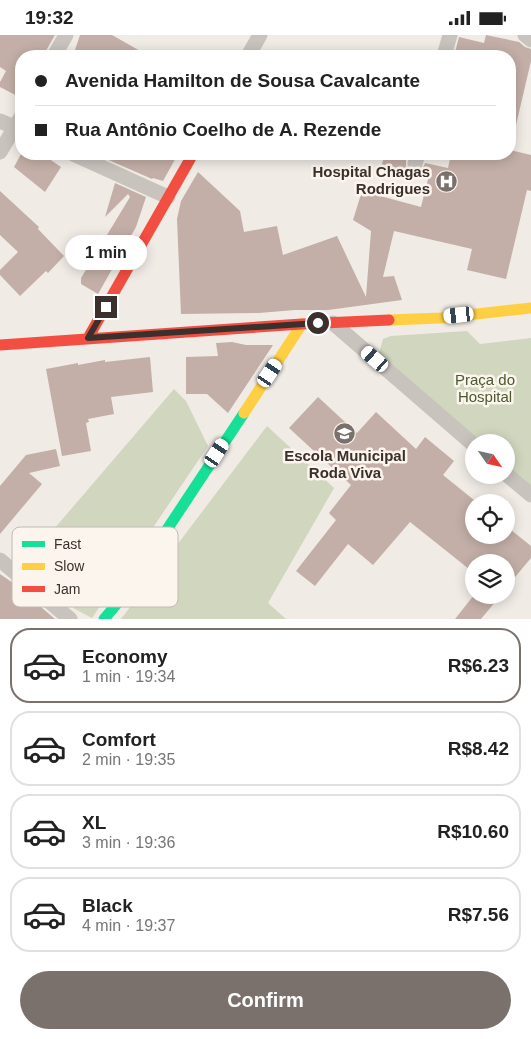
<!DOCTYPE html>
<meta charset="utf-8">
<style>
:root{--surface:#fff;--page:#f2f2f2;--text:#222;--muted:#767676;--line:#e0e0e0;--accent:#7a716c}
body{margin:0;font-family:Arial,sans-serif;background:var(--page);color:var(--text);height:100vh;display:flex;flex-direction:column;font-size:19px;white-space:nowrap}
*{box-sizing:border-box;margin:0}
p{font-size:16px;color:var(--muted)}
.icon{flex:none;width:28px;height:28px;fill:none;stroke:currentColor;stroke-width:2;stroke-linecap:round;stroke-linejoin:round}
.map{position:relative;height:584px;overflow:hidden}
.panel{display:flex;flex-direction:column;background:var(--surface);flex:1}
.panel>*{flex:none}
.guide{position:absolute;left:15px;top:15px;width:501px;height:110px;border-radius:20px;box-shadow:0 2px 12px #0003;display:grid;align-content:center;height:110px;padding:0 20px;background:var(--surface)}
.needle{width:32px;rotate:124deg}
.controls{position:absolute;left:465px;top:399px;display:grid;gap:10px}
.controls a{display:grid;place-items:center;width:50px;height:50px;border-radius:50%;background:var(--surface);box-shadow:0 2px 12px #0003;font-size:25px}
.end{position:absolute;width:22px;height:22px;margin:-11px;border:6px solid #3b302b;background:#fff;box-shadow:0 0 0 2px #fff}
.from{border-radius:50%}
.bubble{position:absolute;height:35px;border-radius:18px;background:var(--surface);box-shadow:0 2px 12px #0003;font-size:16px;font-weight:800;line-height:35px;text-align:center}
.car{position:absolute;width:15px;height:30px;margin:-15px -8px;border-radius:6px;box-shadow:0 0 4px 1px #0007;background:linear-gradient(#fff 24%,#345 0 40%,#fff 0 76%,#345 0 86%,#fff 0)}
.guide b{display:flex;align-items:center;gap:18px;height:48px;font-size:19px}
.guide b+b{border-top:1px solid var(--line)}
.guide i{width:12px;height:12px;background:var(--text)}
ul{padding:9px 0 0;list-style:none}
li{display:flex;align-items:center;gap:15px;height:75px;margin:0 10px 8px;padding:0 10px;border:2px solid var(--line);border-radius:20px}
li div{flex:1}
li b{display:block;font-size:19px}
li em{font-style:normal;font-weight:800}
li.selected{border-color:var(--accent)}
li>.icon{width:45px;height:45px;stroke-width:1.5}
.action{display:flex;gap:10px;margin-top:auto;padding:10px 20px}
.action a{flex:1;height:58px;border-radius:30px;background:var(--accent);color:#fff;font-size:20px;font-weight:800;line-height:58px;text-align:center}
.status{display:flex;justify-content:space-between;align-items:center;height:35px;padding:0 25px;background:var(--surface);direction:ltr}
.status svg{height:14px;fill:currentColor}
.map>svg:first-child{display:block}
</style>
<div class="status"><b>19:32</b><svg viewBox="0 0 49 12"><path d="M0 12V9h3v3zM5 12V6h3v6zM10 12V3h3v9zM15 12V0h3v12zM26 1h20v11H26zM47 4h2v5h-2z"/></svg></div>
<div class="map">
<svg width="531" height="584" viewBox="0 0 531 584">
<rect width="100%" height="100%" fill="#f0ebe5"/>
<!-- green -->
<path fill="#d1d6bf" d="M 467,296 L 480,309 L 531,303 L 531,452 L 506,432 L 506,408 L 478,407 L 379,318 L 383,304 L 391,301 Z
M 174,354 L 186,366 L 208,411 L 92,583 L 73,573 L 110,526 L 54,494 Z
M 267,391 L 334,453 L 268,568 L 286,584 L 121,584 Z"/>
<!-- building -->
<path fill="#c3afa7" d="M 0,0 L 55,0 L 43,21 L 21,21 L 21,63 L 0,52 L 0,47 L 6,36 L 0,32 Z
M 80,0 L 112,0 L 149,21 L 73,21 Z
M 486,0 L 519,7 L 525,12 L 531,14 L 531,26 L 516,90 L 510,90 L 510,21 L 454,21 L 459,2 L 484,8 Z
M 510,115 L 531,120 L 531,156 L 527,155 L 506,244 L 467,235 L 472,214 L 394,196 L 383,242 L 394,241 L 402,265 L 328,275 L 295,275 L 259,278 L 181,279 L 177,184 L 181,166 L 198,137 L 240,176 L 244,197 L 277,191 L 283,220 L 337,201 L 366,262 L 371,196 L 353,185 L 362,156 L 421,172 L 428,144 L 381,132 L 385,119 L 398,119 L 406,121 L 406,131 L 408,135 L 417,138 L 422,135 L 425,128 L 448,133 L 451,119 L 510,119 Z
M 21,119 L 42,119 L 61,132 L 45,157 L 14,132 Z
M 95,119 L 178,119 L 163,146 L 153,143 L 152,144 Z
M 115,148 L 146,162 L 136,192 L 98,259 L 81,249 L 81,243 L 130,162 L 128,159 L 105,182 Z
M 0,156 L 39,192 L 38,194 L 64,221 L 48,238 L 46,236 L 20,261 L 0,240 L 0,235 L 18,217 L 0,200 Z
M 232,307 L 246,310 L 273,310 L 228,378 L 207,359 L 186,359 L 186,322 L 218,321 L 216,308 Z
M 150,322 L 153,357 L 111,362 L 114,379 L 88,384 L 89,387 L 86,388 L 91,416 L 62,421 L 46,334 L 78,328 L 78,330 L 105,325 L 105,327 Z
M 318,362 L 357,398 L 376,377 L 416,414 L 425,402 L 454,426 L 443,440 L 474,465 L 474,500 L 506,500 L 506,491 L 531,511 L 531,523 L 506,553 L 506,528 L 474,528 L 474,538 L 410,487 L 373,530 L 348,509 L 315,551 L 296,536 L 336,485 L 329,478 L 351,450 L 289,393 Z
M 56,414 L 60,431 L 29,438 L 42,449 L 0,499 L 0,451 L 26,420 Z
M 0,539 L 13,548 L 55,584 L 0,584 Z
M 474,560 L 501,560 L 481,584 L 455,584 Z"/>
<g fill="none" stroke-linecap="round" stroke-linejoin="round">
<!-- street -->
<path stroke="#c9c3be" stroke-width="15" d="M 525,0 L 531,5
M 54,21 L 66,0
M 248,21 L 260,0
M 444,21 L 450,0
M 0,86 L 21,95
M 0,117 L 21,82
M 73,119 L 168,162
M 415,129 L 418,119
M 333,288 L 474,410
M 506,439 L 531,460
M 0,525 L 70,584"/>
<!-- fast -->
<path stroke="#16e098" stroke-width="11" d="M 104,584 L 121,564 L 244,378"/>
<!-- slow -->
<path stroke="#ffcf43" stroke-width="11" d="M 389,285 L 441,283 L 531,273
M 244,378 L 302,289"/>
<!-- jam -->
<path stroke="#f24e42" stroke-width="11" d="M 88,303 L 193,119
M 0,310 L 302,289 L 389,285"/>
</g>
<g fill="none" stroke-linecap="round" stroke-linejoin="round">
<!-- route -->
<path stroke="#3b302b" stroke-width="6" d="M 106,272 L 88,303 L 318,288"/>
</g>
<!-- icons -->
<defs>
<symbol id="hospital-disc" viewBox="-11 -11 22 22"><circle r="9.5" fill="#7a716c" stroke="#fbf5ee"/><path d="M-5-5h3v3.5h4V-5h3V5h-3V1.5h-4V5h-3Z" fill="#fff"/></symbol>
<symbol id="school-disc" viewBox="-11 -11 22 22"><circle r="9.5" fill="#7a716c" stroke="#fbf5ee"/><path d="M0-5L7-2L0 1L-7-2ZM-4 1L0 2.5L4 1V4Q0 6-4 4Z" fill="#fff"/></symbol>
</defs>
<g fill-rule="evenodd">
<use href="#hospital-disc" x="434" y="134" width="25" height="25"/>
<use href="#school-disc" x="332" y="386" width="25" height="25"/>
</g>
<g text-anchor="middle" stroke-width="5" stroke-linejoin="round" paint-order="stroke">
<!-- poi labels -->
<g font-size="15" font-weight="bold" fill="#3b302b" stroke="#fbf5ee" text-anchor="end">
<text x="430" y="142">Hospital Chagas<tspan x="430" dy="17">Rodrigues</tspan></text>
<text x="345" y="426" text-anchor="middle">Escola Municipal<tspan x="345" dy="17">Roda Viva</tspan></text>
</g>
<!-- park labels -->
<g font-size="15" fill="#4a5a2e" stroke="#fbf5ee">
<text x="485" y="350">Praça do<tspan x="485" dy="17">Hospital</tspan></text>
</g>
</g>
<!-- legend -->
<rect x="12" y="492" width="166" height="80" rx="8" fill="#fbf5ee" stroke="#c1bab4" stroke-width="1"/>
<rect x="22" y="506" width="23" height="6" fill="#16e098"/>
<rect x="22" y="528" width="23" height="7" fill="#ffcf43"/>
<rect x="22" y="551" width="23" height="6" fill="#f24e42"/>
<g font-size="14" fill="#3b302b">
<text x="54" y="514">Fast</text>
<text x="54" y="536">Slow</text>
<text x="54" y="559">Jam</text>
</g>
</svg>
<div class="controls">
<a><svg class="needle" viewBox="-14 -14 28 28"><path d="M0-13l5 13h-10z" fill="#e53935"/><path d="M0 13l5-13h-10z" fill="#767676"/></svg></a>
<a><svg class="icon" aria-label="locate" viewBox="0 0 24 24"><circle cx="12" cy="12" r="6"/><path d="M12 2v4M12 18v4M2 12h4M18 12h4"/></svg></a>
<a><svg class="icon" aria-label="layers" viewBox="0 0 24 24"><path d="M12 4l9 5-9 5-9-5zM3 14l9 5 9-5"/></svg></a>
</div>
<i class="end from" style="left:318px;top:288px"></i>
<i class="end" style="left:106px;top:272px"></i>
<div class="bubble" style="left:65px;top:200px;width:82px">1 min</div>
<i class="car" style="left:459px;top:280px;rotate:264deg"></i>
<i class="car" style="left:375px;top:324px;rotate:311deg"></i>
<i class="car" style="left:270px;top:338px;rotate:34deg"></i>
<i class="car" style="left:217px;top:418px;rotate:33deg"></i>
<div class="guide">
<b><i class="from"></i>Avenida Hamilton de Sousa Cavalcante</b>
<b><i></i>Rua Antônio Coelho de A. Rezende</b>
</div>
</div>
<section class="panel">
<ul>
<li class="selected"><svg class="icon" aria-label="car" viewBox="0 0 24 24"><path d="M5 17H2v-5l4-1 3-4h7l3 4 3 1v5h-3M9 17h6M6 11h13"/><circle cx="7" cy="17" r="2"/><circle cx="17" cy="17" r="2"/></svg><div><b>Economy</b><p>1 min · 19:34</p></div><em>R$6.23</em></li>
<li><svg class="icon" aria-label="car" viewBox="0 0 24 24"><path d="M5 17H2v-5l4-1 3-4h7l3 4 3 1v5h-3M9 17h6M6 11h13"/><circle cx="7" cy="17" r="2"/><circle cx="17" cy="17" r="2"/></svg><div><b>Comfort</b><p>2 min · 19:35</p></div><em>R$8.42</em></li>
<li><svg class="icon" aria-label="car" viewBox="0 0 24 24"><path d="M5 17H2v-5l4-1 3-4h7l3 4 3 1v5h-3M9 17h6M6 11h13"/><circle cx="7" cy="17" r="2"/><circle cx="17" cy="17" r="2"/></svg><div><b>XL</b><p>3 min · 19:36</p></div><em>R$10.60</em></li>
<li><svg class="icon" aria-label="car" viewBox="0 0 24 24"><path d="M5 17H2v-5l4-1 3-4h7l3 4 3 1v5h-3M9 17h6M6 11h13"/><circle cx="7" cy="17" r="2"/><circle cx="17" cy="17" r="2"/></svg><div><b>Black</b><p>4 min · 19:37</p></div><em>R$7.56</em></li>
</ul>
<div class="action"><a>Confirm</a></div>
</section>
